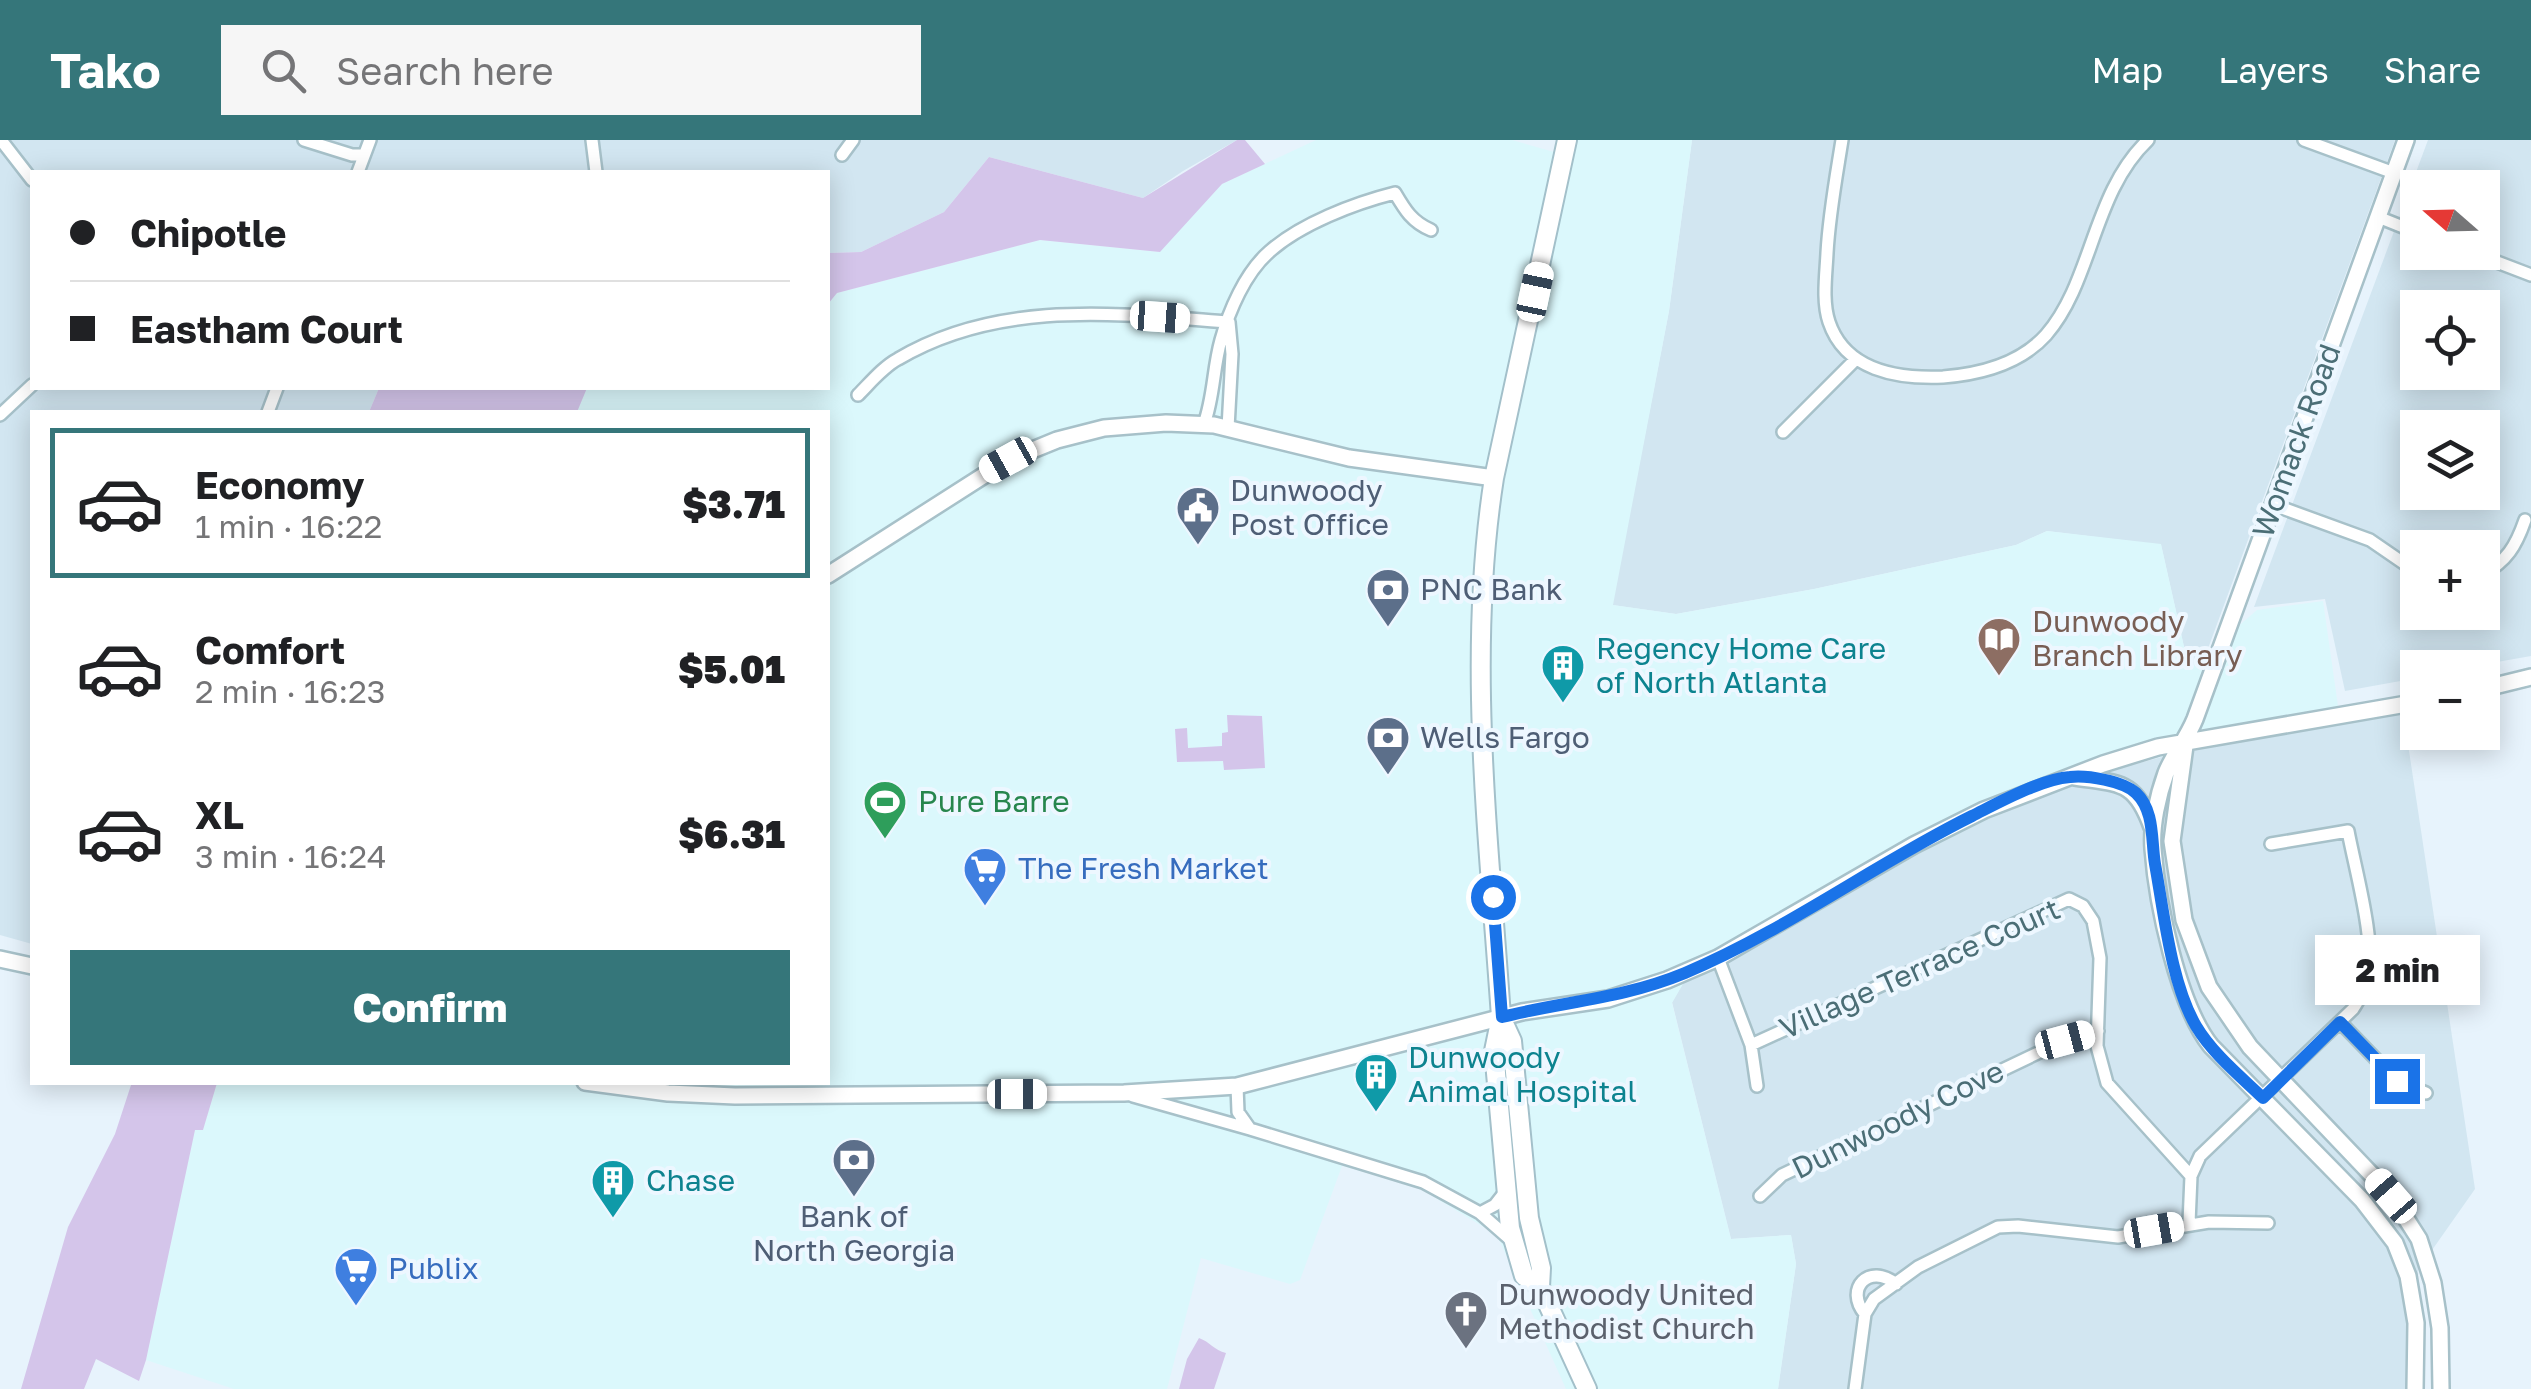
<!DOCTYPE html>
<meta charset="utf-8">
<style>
:root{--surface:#fff;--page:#f6f6f6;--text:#202124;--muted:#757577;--line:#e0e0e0;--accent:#35767a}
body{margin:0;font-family:"Golos Text",sans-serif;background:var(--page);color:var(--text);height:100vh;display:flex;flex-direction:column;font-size:38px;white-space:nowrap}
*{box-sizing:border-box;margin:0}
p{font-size:32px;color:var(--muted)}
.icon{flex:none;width:55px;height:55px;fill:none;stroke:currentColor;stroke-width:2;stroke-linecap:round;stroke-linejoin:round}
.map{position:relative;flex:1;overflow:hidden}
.details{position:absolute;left:30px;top:270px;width:800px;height:675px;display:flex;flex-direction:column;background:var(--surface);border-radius:0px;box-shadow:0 5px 25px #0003}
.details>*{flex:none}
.guide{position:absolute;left:30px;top:30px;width:800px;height:220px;border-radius:0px;box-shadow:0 5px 25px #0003;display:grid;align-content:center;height:220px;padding:0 40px;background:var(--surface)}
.needle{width:65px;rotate:290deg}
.fabs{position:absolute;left:2400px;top:30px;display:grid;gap:20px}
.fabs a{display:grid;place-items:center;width:100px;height:100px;border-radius:0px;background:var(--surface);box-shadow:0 5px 25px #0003;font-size:50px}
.end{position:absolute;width:45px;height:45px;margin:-22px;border:12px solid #1a73e8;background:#fff;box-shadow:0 0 0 5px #fff}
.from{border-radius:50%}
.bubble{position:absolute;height:70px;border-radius:0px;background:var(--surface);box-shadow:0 5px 25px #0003;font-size:32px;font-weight:800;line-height:70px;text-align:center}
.car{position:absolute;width:30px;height:60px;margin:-30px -15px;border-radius:12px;box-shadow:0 0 8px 2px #0007;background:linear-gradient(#fff 24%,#345 0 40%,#fff 0 76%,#345 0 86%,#fff 0)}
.guide b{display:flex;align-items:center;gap:35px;height:95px;font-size:38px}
.guide b+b{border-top:2px solid var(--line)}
.guide i{width:25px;height:25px;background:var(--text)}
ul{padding:18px 0 0;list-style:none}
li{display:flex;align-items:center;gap:30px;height:150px;margin:0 20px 15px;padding:0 20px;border:5px solid transparent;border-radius:0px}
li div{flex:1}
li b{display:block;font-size:38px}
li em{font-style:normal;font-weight:800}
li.active{border-color:var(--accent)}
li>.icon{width:90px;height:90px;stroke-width:1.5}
.button{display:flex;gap:20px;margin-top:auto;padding:20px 40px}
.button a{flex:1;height:115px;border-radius:0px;background:var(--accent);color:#fff;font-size:40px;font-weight:800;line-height:115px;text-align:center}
header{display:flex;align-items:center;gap:60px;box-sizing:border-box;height:140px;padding:0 50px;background:var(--accent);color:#fff}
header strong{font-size:48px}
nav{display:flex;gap:55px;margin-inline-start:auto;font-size:35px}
.search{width:700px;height:90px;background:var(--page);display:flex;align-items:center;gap:25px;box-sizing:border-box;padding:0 35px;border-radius:0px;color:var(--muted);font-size:38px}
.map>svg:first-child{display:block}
</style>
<header>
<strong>Tako</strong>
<div class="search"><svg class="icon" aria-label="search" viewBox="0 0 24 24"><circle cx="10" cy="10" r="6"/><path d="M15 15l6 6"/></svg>Search here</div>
<nav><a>Map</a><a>Layers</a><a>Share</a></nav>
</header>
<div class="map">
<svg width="2531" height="1249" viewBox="0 0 2531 1249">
<rect width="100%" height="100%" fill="#e7f3fc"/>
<!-- residential -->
<path fill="#d2e6f1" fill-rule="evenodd" d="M 0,0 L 1237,0 L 1183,31 L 1143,58 L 989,17 L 944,72 L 861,112 L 828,113 L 828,32 L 32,32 L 32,248 L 379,248 L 369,272 L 32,272 L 32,804 L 0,795 Z
M 1692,0 L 2395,0 L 2206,514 L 2189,529 L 2161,405 L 2047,391 L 2016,405 L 1814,449 L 1676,474 L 1612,465 L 1669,171 Z
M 2428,0 L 2531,0 L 2531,516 L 2469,527 L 2418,528 L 2417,538 L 2345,551 L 2325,459 L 2254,467 ZM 2418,48 L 2482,48 L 2482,112 L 2418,112 ZM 2418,168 L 2482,168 L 2482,232 L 2418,232 ZM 2418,288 L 2482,288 L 2482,352 L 2418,352 ZM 2418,408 L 2482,408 L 2482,472 L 2418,472 Z
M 2403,571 L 2475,1049 L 2418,1130 L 2422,1249 L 1778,1249 L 1796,1124 L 1791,1095 L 1731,1099 L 1672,862 L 1691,830 L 1737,801 L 1870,740 L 1945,684 L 2060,644 L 2192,609 Z"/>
<!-- commercial -->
<path fill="#dbf8fc" d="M 1316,0 L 1512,0 L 1568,16 L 1572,0 L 1692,0 L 1669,171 L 1613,465 L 1676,474 L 1814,449 L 2016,405 L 2047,391 L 2161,404 L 2189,529 L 2257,470 L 2323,461 L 2340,580 L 2151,619 L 2060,644 L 1945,684 L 1870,740 L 1737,801 L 1691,830 L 1672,863 L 1731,1099 L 1791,1095 L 1796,1124 L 1778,1249 L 1566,1249 L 1497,1095 L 1414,1045 L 1342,1026 L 1300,1140 L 1290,1144 L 1201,1118 L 1167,1249 L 234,1249 L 146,1220 L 195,989 L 203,989 L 217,943 L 828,942 L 828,272 L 577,272 L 587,248 L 828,248 L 828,164 L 837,153 L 1040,100 L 1159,112 L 1222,44 Z"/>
<!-- green -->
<path fill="#d4c5ea" d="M 1237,0 L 1245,0 L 1265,24 L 1222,44 L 1160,112 L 1040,100 L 837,153 L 828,164 L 828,113 L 861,112 L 944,72 L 989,17 L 1143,58 Z
M 379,248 L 587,248 L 577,272 L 369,272 Z
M 1227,575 L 1262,576 L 1265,628 L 1224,630 L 1223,621 L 1177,622 L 1175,589 L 1187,588 L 1188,608 L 1222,606 L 1222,593 L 1228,592 Z
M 132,942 L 217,943 L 203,990 L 195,990 L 146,1220 L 139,1241 L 96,1219 L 84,1249 L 21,1249 L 68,1087 L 115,994 Z
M 1199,1198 C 1210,1202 1214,1210 1226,1213 L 1214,1249 L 1179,1249 L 1187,1219 Z"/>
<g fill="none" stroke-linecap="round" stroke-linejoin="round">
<defs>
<path id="minor" d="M 1,0 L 32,40
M 304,0 L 352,15 L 364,15
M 592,0 L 596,32
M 1842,0 C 1836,38 1829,75 1827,113 C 1826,135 1822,161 1829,182 C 1845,230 1897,239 1943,237 C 1981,234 2020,224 2046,195 C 2093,141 2092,53 2148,0
M 2304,0 L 2394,33
M 842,15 L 853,0
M 358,32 L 370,0
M 2378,77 L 2418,93
M 2471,112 L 2531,135
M 858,255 C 870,243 883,227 898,219 C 999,159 1118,174 1229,182
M 268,272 L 277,248
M 0,275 L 32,245
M 1204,284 C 1214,257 1213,228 1221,200 C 1229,171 1245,133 1269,112 C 1300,84 1355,63 1395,53 C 1405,70 1412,82 1431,90
M 1228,288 L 1232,214 L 1229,182
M 1783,292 L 1855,220
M 2274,365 L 2370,400 L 2418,433
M 2482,435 C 2507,421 2516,406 2525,380
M 1718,818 L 1751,905 L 1757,946
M 2340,882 L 2397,941 L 2426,953
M 1751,905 L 2069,759 L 2083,766 L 2093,781 L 2100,818 L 2097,906 L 2107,943 L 2191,1036
M 1237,946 L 1238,972 L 1250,989 L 1423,1042 L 1480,1073 L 1512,1101
M 1133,956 L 1250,989
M 1760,1056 L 1782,1035 L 2065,900 L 2098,891
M 1480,1073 L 1495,1065 L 1506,1051
M 2189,1083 L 2191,1036 L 2200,1016 L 2353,869 C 2358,861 2365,851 2367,841 C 2377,805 2355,729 2348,691 L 2271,704
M 1865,1174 C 1844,1149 1869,1122 1896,1144
M 1855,1249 L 1865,1174 L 1874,1159 L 1918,1127 L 1998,1087 L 2018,1086 L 2118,1097 L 2209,1082 L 2268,1083"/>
<path id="tertiary" d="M 2406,0 L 2195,579 C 2187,599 2173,615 2166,633 C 2158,655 2151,686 2153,709 C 2157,763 2178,865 2211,906 L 2362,1060 L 2395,1103 L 2408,1136 L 2416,1183 L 2415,1249
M 828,435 L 1008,320 L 1057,300 L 1104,288 L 1166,283 L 1214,285 L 1349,318 L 1494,338
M 2482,549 L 2531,537
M 2185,606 L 2172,701 L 2184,780 L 2209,847 L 2250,907 L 2391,1055 L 2419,1099 L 2433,1143 L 2440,1188 L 2441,1249
M 2075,637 C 2120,644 2135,640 2152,687
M 0,819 L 32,826
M 585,942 L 668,953 L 735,956 L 1124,953 L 1237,946 L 1522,872 L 1608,859 L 1667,840 L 1718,818 L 1914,705 L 1984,670 L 2103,624 L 2158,607 L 2418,562"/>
<path id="secondary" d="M 1567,0 L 1494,338 C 1466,516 1489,699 1501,877 L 1512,901 L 1529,1078 L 1541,1128 L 1540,1147 L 1587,1249
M 1501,877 L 1494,911 L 1510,1088 L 1524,1136 L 1540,1147"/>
</defs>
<!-- minor casing -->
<use href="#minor" stroke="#a7c1c9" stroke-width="16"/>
<!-- tertiary casing -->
<use href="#tertiary" stroke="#a7c1c9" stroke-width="20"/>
<!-- secondary casing -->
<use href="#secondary" stroke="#a3c0ca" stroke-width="22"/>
<!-- minor -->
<use href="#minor" stroke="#fff" stroke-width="11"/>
<!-- tertiary -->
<use href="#tertiary" stroke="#fff" stroke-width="15"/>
<!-- secondary -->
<use href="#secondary" stroke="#fff" stroke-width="18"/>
</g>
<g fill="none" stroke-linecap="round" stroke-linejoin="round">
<!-- route -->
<path stroke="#1a73e8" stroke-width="12" d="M 1493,757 L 1502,877 C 1566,861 1622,859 1685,833 C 1785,791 1875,724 1972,676 C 1998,663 2041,639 2070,637 C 2087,635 2123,641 2136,653 C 2155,671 2151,701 2155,724 C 2164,773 2171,843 2196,886 C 2212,913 2240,936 2263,958 L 2340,882 L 2397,941"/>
</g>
<!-- icons -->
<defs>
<symbol id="civic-pin" viewBox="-11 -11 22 30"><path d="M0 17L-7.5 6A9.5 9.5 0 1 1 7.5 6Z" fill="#5c6f8a" stroke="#edf7ff"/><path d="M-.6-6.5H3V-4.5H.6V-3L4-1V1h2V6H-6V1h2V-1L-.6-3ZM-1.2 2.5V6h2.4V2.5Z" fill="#fff"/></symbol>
<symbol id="bank-pin" viewBox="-11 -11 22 30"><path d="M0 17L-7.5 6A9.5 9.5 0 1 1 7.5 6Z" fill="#5c6f8a" stroke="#edf7ff"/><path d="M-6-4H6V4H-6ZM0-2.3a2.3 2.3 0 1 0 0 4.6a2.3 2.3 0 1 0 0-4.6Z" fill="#fff"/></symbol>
<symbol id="library-pin" viewBox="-11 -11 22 30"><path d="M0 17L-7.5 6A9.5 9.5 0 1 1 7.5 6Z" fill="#8d6e63" stroke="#edf7ff"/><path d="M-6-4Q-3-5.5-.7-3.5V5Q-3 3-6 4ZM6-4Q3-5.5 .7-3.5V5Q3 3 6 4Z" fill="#fff"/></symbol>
<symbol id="building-pin" viewBox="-11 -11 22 30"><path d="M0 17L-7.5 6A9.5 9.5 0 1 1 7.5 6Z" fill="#0f9aa8" stroke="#edf7ff"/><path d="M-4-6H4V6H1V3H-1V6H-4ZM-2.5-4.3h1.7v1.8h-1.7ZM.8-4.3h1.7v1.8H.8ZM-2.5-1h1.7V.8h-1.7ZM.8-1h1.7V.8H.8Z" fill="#fff"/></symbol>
<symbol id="stadium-pin" viewBox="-11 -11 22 30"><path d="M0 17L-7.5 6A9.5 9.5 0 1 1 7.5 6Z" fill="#2e9e5b" stroke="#edf7ff"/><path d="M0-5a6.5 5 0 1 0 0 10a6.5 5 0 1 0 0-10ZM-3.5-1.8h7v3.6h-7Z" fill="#fff"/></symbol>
<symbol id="supermarket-pin" viewBox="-11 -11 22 30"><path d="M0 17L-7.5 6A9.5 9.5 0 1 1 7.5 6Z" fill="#3f7fe0" stroke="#edf7ff"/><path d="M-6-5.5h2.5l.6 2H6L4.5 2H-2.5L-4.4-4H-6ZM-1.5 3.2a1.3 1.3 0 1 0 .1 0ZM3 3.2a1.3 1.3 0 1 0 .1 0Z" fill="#fff"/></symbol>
<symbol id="church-pin" viewBox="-11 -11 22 30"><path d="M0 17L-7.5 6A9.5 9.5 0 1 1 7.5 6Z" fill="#6b7280" stroke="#edf7ff"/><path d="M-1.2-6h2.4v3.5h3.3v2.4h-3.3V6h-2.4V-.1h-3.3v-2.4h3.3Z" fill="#fff"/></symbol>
</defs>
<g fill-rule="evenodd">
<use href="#civic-pin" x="1173" y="343" width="50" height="68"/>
<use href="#bank-pin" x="1363" y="425" width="50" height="68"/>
<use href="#library-pin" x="1974" y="474" width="50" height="68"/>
<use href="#building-pin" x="1538" y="501" width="50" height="68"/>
<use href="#bank-pin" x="1363" y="573" width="50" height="68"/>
<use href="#stadium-pin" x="860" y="637" width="50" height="68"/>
<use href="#supermarket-pin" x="960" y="704" width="50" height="68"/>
<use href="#building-pin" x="1351" y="910" width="50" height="68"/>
<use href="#bank-pin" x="829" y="995" width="50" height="68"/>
<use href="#building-pin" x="588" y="1016" width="50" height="68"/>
<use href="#supermarket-pin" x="331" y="1104" width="50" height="68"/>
<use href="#church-pin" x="1441" y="1147" width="50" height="68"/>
</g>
<g text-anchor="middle" stroke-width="8" stroke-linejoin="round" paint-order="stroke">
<!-- street labels -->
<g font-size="30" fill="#4b6e76" stroke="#edf7ff">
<text transform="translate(2297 301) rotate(-70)" y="10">Womack Road</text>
<text transform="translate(1920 829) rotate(-24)" y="10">Village Terrace Court</text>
<text transform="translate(1898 980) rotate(-26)" y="10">Dunwoody Cove</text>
</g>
<!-- service labels -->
<g font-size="30" fill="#4e5e75" stroke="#edf7ff" text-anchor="start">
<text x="1230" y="361">Dunwoody<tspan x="1230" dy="34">Post Office</tspan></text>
<text x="1420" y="460">PNC Bank</text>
<text x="1420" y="608">Wells Fargo</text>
<text x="854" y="1087" text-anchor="middle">Bank of<tspan x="854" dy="34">North Georgia</tspan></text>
</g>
<!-- education labels -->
<g font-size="30" fill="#785e54" stroke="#edf7ff" text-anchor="start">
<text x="2032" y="492">Dunwoody<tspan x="2032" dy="34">Branch Library</tspan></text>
</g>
<!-- culture labels -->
<g font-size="30" fill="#0d838f" stroke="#edf7ff" text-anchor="start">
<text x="1596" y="519">Regency Home Care<tspan x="1596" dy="34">of North Atlanta</tspan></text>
<text x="1408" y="928">Dunwoody<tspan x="1408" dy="34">Animal Hospital</tspan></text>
<text x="646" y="1051">Chase</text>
</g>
<!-- leisure labels -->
<g font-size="30" fill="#27864d" stroke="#edf7ff" text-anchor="start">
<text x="918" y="672">Pure Barre</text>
</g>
<!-- shop labels -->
<g font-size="30" fill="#366cbe" stroke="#edf7ff" text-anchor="start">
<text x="1018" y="739">The Fresh Market</text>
<text x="388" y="1139">Publix</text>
</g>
<!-- worship labels -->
<g font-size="30" fill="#5b616d" stroke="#edf7ff" text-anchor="start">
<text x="1498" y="1165">Dunwoody United<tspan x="1498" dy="34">Methodist Church</tspan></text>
</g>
</g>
</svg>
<div class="fabs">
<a><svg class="needle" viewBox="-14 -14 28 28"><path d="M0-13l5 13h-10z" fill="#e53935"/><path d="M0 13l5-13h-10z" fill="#757577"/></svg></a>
<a><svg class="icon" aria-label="locate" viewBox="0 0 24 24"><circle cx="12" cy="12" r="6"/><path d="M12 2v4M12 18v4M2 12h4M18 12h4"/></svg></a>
<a><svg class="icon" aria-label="layers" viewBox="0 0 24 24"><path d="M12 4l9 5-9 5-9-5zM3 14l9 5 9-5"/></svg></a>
<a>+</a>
<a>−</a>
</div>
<i class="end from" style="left:1493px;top:757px"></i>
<i class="end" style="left:2397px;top:941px"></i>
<div class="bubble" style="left:2315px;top:795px;width:165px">2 min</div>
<i class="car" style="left:1535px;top:152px;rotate:12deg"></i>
<i class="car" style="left:1160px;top:177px;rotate:94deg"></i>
<i class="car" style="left:1008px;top:320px;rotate:241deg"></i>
<i class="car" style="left:2065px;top:900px;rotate:75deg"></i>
<i class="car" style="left:1017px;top:954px;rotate:90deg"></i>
<i class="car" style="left:2391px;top:1056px;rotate:319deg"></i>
<i class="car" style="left:2154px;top:1090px;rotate:80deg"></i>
<div class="guide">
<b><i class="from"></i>Chipotle</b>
<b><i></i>Eastham Court</b>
</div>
<section class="details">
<ul>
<li class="active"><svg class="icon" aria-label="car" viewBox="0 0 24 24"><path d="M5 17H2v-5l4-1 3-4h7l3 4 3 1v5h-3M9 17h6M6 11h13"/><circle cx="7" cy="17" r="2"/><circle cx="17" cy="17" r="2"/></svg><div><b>Economy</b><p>1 min · 16:22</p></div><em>$3.71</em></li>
<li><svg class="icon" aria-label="car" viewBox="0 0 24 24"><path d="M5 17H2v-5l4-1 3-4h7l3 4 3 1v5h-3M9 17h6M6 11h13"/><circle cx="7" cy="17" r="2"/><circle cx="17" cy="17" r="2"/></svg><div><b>Comfort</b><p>2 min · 16:23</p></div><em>$5.01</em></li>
<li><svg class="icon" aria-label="car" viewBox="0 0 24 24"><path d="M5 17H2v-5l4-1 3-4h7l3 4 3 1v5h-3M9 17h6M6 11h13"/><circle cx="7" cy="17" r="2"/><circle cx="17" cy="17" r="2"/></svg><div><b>XL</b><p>3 min · 16:24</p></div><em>$6.31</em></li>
</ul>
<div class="button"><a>Confirm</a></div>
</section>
</div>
